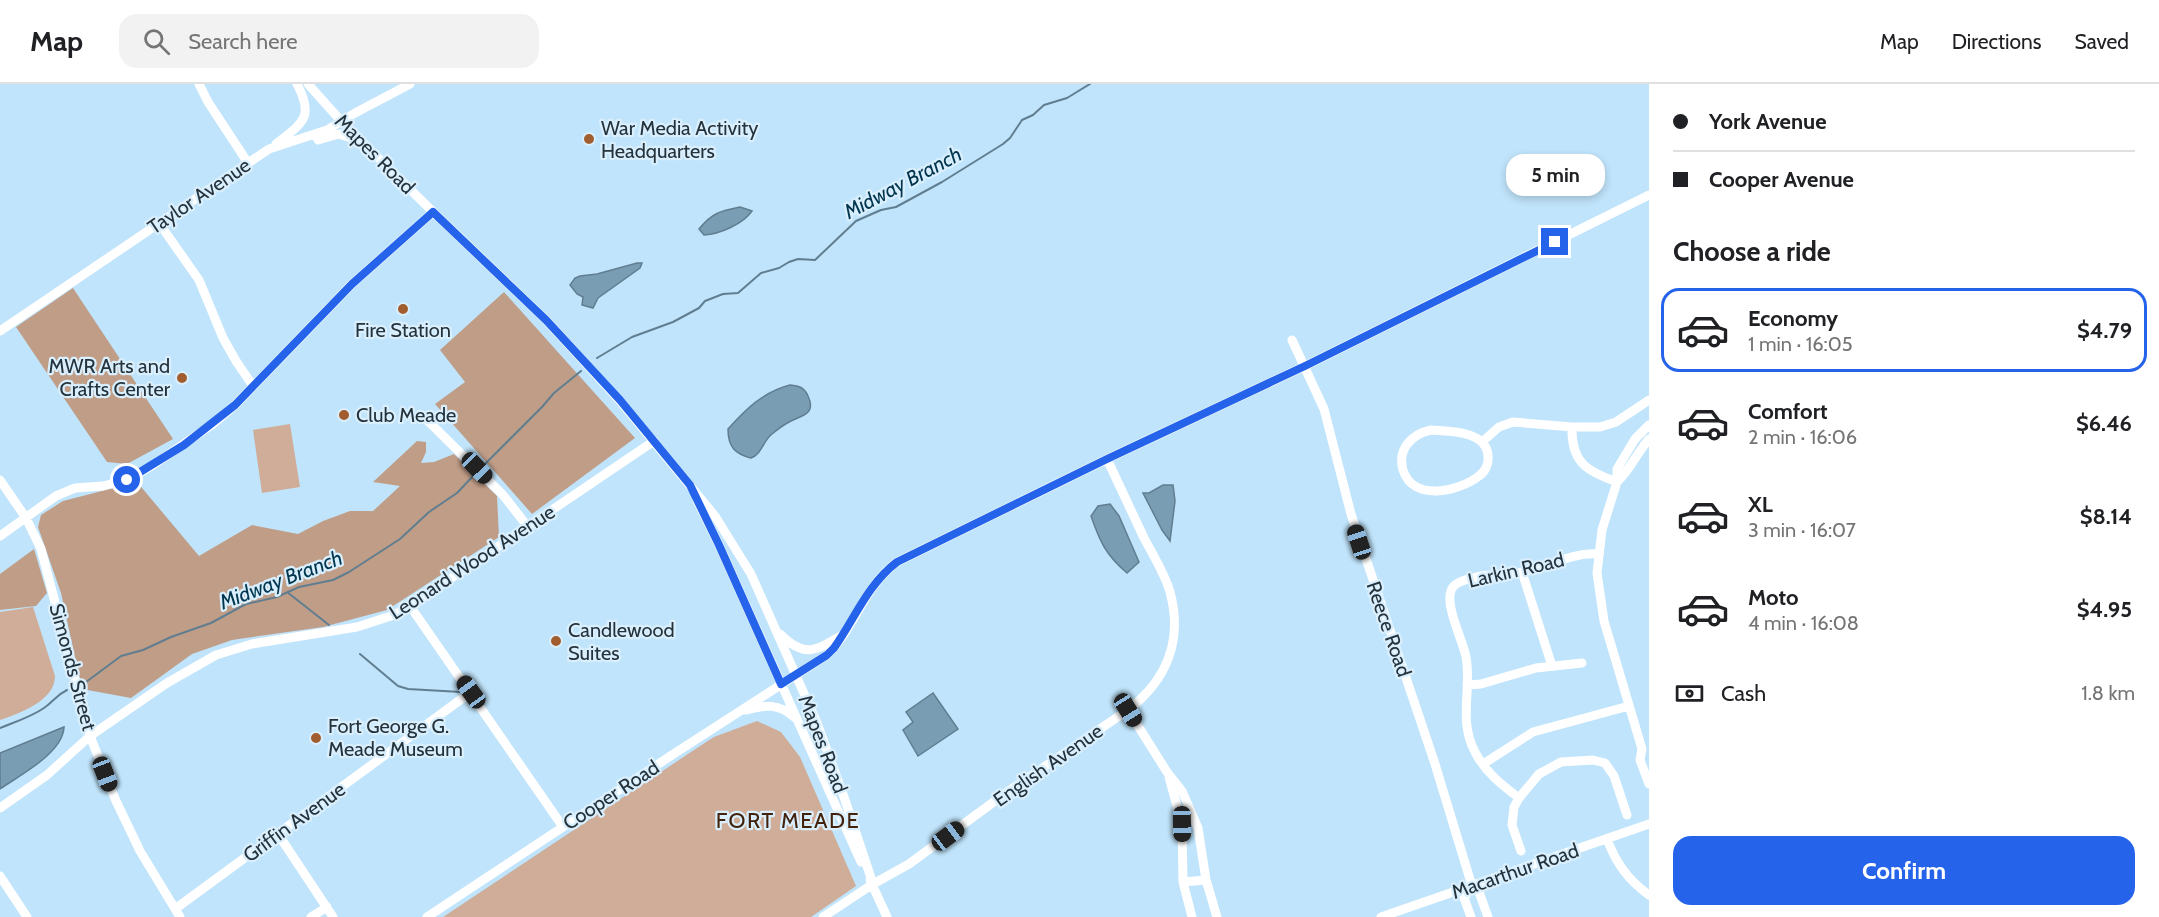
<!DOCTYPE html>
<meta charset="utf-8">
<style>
:root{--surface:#fff;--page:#f2f2f2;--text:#202124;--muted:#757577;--line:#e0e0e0;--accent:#2563eb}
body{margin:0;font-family:Cabin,sans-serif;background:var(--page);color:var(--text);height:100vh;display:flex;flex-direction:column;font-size:22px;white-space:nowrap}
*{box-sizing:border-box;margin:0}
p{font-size:20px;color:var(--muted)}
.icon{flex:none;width:33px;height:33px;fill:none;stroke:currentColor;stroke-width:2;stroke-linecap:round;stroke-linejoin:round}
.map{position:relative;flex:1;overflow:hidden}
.side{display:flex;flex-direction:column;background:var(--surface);width:510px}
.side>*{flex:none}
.guide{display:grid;align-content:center;height:132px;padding:0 24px;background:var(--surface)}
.end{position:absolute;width:27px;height:27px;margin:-14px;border:8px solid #2563eb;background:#fff;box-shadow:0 0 0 3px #fff}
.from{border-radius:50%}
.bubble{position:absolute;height:42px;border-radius:18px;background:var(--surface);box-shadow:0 3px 9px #0003;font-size:20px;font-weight:700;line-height:42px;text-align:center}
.car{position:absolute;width:18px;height:36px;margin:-18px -9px;border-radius:8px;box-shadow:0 0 4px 2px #0007;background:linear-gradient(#222 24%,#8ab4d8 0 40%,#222 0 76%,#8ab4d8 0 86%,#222 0)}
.guide b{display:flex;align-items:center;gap:21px;height:57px;font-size:22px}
.guide b+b{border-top:2px solid var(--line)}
.guide i{width:15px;height:15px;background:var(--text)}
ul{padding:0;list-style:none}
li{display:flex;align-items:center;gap:18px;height:84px;margin:0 12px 9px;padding:0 12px;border:3px solid transparent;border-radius:18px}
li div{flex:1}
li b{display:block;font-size:22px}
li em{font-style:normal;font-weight:700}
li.on{border-color:var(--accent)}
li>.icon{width:54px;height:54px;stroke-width:1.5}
h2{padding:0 24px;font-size:27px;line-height:72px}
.pay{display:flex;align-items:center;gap:15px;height:66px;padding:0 24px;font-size:22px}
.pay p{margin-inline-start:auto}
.cta{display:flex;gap:12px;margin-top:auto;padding:12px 24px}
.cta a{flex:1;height:69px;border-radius:18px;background:var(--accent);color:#fff;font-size:24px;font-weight:700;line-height:69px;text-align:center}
header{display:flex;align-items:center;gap:36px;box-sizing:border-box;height:84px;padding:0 30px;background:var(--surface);border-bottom:2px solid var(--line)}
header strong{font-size:28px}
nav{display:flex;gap:33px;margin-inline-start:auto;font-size:21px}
.search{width:420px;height:54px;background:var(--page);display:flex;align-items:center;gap:15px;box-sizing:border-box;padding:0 21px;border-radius:18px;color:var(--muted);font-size:22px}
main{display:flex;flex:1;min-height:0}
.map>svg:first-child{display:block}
</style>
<header>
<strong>Map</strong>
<div class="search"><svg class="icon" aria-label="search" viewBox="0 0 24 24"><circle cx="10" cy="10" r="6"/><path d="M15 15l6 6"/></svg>Search here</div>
<nav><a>Map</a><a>Directions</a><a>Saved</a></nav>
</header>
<main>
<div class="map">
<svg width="1649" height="833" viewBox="0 0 1649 833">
<rect width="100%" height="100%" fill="#c0e4fb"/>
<!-- green -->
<path fill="#cfad98" d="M 290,340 L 300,403 L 262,409 L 253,346 Z
M 33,523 L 55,592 C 55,617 20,629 0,636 L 0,528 Z
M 757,637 L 781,648 L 800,673 L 856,802 L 811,833 L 443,833 L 700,662 L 714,653 Z"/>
<!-- forest -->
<path fill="#c09d87" d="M 73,204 L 173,355 L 127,380 L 107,378 L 16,243 Z
M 504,208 L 635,354 L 532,430 L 435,320 L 465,298 L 440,266 Z
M 417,357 L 426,358 L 426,368 L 421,379 L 434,378 L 454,370 L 497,412 L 499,453 L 387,526 L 323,543 L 232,556 L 192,570 L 131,614 L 82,605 L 61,509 L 38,443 L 41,431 L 63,417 L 137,398 L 199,472 L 252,441 L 298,450 L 323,437 L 350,427 L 373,427 L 400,402 L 373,398 Z
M 34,465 L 47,509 L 36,522 L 0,526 L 0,490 Z"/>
<!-- water -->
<path fill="#799eb4" stroke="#607e90" stroke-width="1.5" d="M 740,123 L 752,127 C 743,140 720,150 704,151 L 699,145 C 712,129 720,127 740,123 Z
M 637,179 L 642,179 L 640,184 L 598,214 L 593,224 L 582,221 L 583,213 L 577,210 L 570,201 L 575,194 L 580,192 L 597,190 Z
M 790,301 C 799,302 804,303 808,312 C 816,329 804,331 791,337 C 785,340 778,345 772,350 C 763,357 762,370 751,374 C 735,370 728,363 728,345 C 746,325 763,308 790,301 Z
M 1163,401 L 1173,401 L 1175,417 L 1170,457 L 1162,446 L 1143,409 L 1149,409 Z
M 1110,420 L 1119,432 L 1139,478 L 1127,489 C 1106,471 1100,458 1091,432 L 1098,422 Z
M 933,609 L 958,645 L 918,672 L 903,646 L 913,638 L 906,628 Z
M 64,643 C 63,669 20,691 0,705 L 0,669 Z"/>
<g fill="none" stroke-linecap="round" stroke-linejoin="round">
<!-- stream -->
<path stroke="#607e90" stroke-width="2" d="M 597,274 L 632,253 L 673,238 L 699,224 L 705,217 L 723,210 L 738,209 L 761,189 L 779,184 L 789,178 L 798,175 L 815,176 L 856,137 L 881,126 L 896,123 L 942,98 L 1003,60 L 1010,54 L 1022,36 L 1033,31 L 1044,21 L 1067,14 L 1090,0
M 484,381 L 542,323 L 554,309 L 581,287
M 287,508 L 329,541
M 360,570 L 398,602 L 408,605 L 461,608
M 82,601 L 121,572 L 143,566 L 171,553 L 211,539 L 246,520 L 277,513 L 299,503 L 333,496 L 349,488 L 400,455 L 429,428 L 457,409 L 474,391
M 0,644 C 15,638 31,633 44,624 C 54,617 55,612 67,606"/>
<!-- minor -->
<path stroke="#fff" stroke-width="9" d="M 199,0 L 208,18 L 248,79
M 308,0 L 341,37 L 429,124 L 546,236 L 620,317 L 715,432 L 751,490 L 817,639 L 844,713 L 873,800
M 318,56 L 339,50 L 357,56
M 276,60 C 302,39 315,34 297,0
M 159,139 L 199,196 L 223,254 L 236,277 L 253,302
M 0,247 L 269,65 L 327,46 L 355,29 L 410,0
M 1292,256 L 1324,325 L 1351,430 L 1435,680 L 1472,802 L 1479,808 L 1488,833
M 428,337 L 503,411 L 528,443
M 1649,341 L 1635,355 L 1617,385 L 1617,398 L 1602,446 L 1597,489 L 1604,537 L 1642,665 L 1640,676 L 1649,700
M 1572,343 C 1571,378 1586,387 1617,398
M 1431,346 C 1450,347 1487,347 1488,372 C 1489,380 1485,388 1479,392 C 1458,408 1413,418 1403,386 C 1397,365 1412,350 1431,346 Z
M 1482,358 L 1499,343 L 1513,338 L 1572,343 L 1600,343 L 1616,338 L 1649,316
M 0,396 L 26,434 L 41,465 L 90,652 L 116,717 L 140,767 L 180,833
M 1617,398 C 1630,386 1637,369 1649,355
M 697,416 L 719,461 L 861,778
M 0,452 L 56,412 L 75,404 L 103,402 L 127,396 L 153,381 L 213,340 L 235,321 L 352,200 L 433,128
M 1522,488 L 1552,582
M 410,522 L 563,743
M 780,550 C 804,574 815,567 841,552
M 1467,601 L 1481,600 L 1536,584 L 1582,579
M 746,626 C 764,621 779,619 794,633
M 1128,626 L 1167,688 L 1182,707 L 1198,744 L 1206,796 L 1217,833
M 1483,680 L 1533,648 L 1629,622
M 1169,693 L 1182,740 L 1183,798 L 1192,833
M 1519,714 C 1502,701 1485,688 1475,668 C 1458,636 1472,606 1466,573 C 1463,556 1442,517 1453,503 C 1458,496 1473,494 1482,492 C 1496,490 1509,491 1523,488 C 1549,483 1571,468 1598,470
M 0,724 L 47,691 L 90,652 L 167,599 L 216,571 L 252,560 L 357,543 L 394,531 L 410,522 L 654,357
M 278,750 L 333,833
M 1607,755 C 1616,779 1628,796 1649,811
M 1521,767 L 1512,741 L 1514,723 L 1519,714 L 1539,690 L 1561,678 L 1593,676 L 1605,679 L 1614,692 L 1627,731
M 0,792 L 27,833
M 870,796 L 887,833
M 1183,798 L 1206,796
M 175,825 L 471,608
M 311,833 L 327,823
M 427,833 L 672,671 L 827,571 C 856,543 863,503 897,478 L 1107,375 L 1305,282 L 1649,111
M 823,833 L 873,800 L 909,780 L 1010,706 L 1128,626 C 1167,596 1183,556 1170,508 C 1165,490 1153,471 1144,454 C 1132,428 1119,401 1107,375
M 1381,833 L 1649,740
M 1471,833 L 1464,814 L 1472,802"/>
</g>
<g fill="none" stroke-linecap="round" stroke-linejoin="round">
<!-- route -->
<path stroke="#2563eb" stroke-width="8" d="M 127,396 L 184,361 L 235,321 L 352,200 L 433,128 L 546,236 L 620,316 L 690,401 L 719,461 L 781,600 L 827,571 L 834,564 C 855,534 868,500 897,478 L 1107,375 L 1305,282 L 1555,158"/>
</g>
<!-- markers -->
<g fill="#a15d2e" stroke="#daeffd" stroke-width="2">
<circle cx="589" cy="55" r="6"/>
<circle cx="403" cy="225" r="6"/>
<circle cx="182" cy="294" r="6"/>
<circle cx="344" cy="331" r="6"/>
<circle cx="556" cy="557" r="6"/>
<circle cx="316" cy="654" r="6"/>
</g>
<g text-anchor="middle" stroke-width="4.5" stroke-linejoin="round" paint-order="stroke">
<!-- poi labels -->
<g font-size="20" fill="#24323b" stroke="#daeffd" text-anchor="start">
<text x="601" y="51">War Media Activity<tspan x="601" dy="23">Headquarters</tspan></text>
<text x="403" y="253" text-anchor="middle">Fire Station</text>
<text x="170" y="289" text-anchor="end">MWR Arts and<tspan x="170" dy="23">Crafts Center</tspan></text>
<text x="356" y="338">Club Meade</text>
<text x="568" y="553">Candlewood<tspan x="568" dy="23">Suites</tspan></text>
<text x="328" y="649">Fort George G.<tspan x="328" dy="23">Meade Museum</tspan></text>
</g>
<!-- street labels -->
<g font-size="20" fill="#24323b" stroke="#daeffd">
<text transform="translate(375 70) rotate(45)" y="7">Mapes Road</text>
<text transform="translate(199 112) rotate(-34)" y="7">Taylor Avenue</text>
<text transform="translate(472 478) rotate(-33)" y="7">Leonard Wood Avenue</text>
<text transform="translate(1516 486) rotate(-13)" y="7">Larkin Road</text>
<text transform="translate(1389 545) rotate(71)" y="7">Reece Road</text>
<text transform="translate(73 583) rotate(75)" y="7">Simonds Street</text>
<text transform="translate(823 660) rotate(69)" y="7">Mapes Road</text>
<text transform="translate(1048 681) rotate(-35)" y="7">English Avenue</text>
<text transform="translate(611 711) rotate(-33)" y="7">Cooper Road</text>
<text transform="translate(294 738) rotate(-36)" y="7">Griffin Avenue</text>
<text transform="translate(1515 787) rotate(-19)" y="7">Macarthur Road</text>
</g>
<!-- water labels -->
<g font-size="21" font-style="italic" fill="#01364e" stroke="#daeffd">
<text transform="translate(903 99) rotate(-28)" y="7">Midway Branch</text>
<text transform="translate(281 496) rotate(-21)" y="7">Midway Branch</text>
</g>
<!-- quarter labels -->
<g font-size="22" letter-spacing="1.5" fill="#42220b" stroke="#daeffd">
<text x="788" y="744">FORT MEADE</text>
</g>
</g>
</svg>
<i class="end from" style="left:127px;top:396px"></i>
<i class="end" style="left:1555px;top:158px"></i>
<div class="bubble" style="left:1506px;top:70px;width:99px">5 min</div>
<i class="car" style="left:477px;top:384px;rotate:136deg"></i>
<i class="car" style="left:1359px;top:458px;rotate:342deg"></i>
<i class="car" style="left:471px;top:608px;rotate:324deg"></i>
<i class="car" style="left:1128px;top:626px;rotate:148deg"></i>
<i class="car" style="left:105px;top:690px;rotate:159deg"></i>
<i class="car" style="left:1182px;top:740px;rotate:179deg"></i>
<i class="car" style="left:948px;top:752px;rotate:53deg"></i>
</div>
<section class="side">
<div class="guide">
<b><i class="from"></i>York Avenue</b>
<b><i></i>Cooper Avenue</b>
</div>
<h2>Choose a ride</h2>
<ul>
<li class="on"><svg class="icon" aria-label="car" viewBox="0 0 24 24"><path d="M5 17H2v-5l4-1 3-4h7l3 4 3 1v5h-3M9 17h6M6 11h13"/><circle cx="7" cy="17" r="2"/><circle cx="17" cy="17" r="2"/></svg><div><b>Economy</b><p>1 min · 16:05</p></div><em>$4.79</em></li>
<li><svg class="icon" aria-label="car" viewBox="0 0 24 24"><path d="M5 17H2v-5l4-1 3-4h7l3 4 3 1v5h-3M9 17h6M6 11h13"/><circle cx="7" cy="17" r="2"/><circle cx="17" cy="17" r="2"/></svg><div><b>Comfort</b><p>2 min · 16:06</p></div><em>$6.46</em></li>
<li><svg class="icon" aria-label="car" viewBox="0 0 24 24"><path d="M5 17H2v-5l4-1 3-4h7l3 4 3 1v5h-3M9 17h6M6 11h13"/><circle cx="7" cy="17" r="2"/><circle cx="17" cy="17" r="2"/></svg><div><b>XL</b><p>3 min · 16:07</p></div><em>$8.14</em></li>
<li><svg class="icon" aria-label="car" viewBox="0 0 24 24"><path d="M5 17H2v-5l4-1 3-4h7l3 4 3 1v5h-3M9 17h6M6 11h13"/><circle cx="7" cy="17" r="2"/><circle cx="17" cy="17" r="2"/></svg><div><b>Moto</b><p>4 min · 16:08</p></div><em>$4.95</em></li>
</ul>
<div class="pay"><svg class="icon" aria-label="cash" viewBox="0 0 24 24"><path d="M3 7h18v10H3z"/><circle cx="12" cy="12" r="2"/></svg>Cash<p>1.8 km</p></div>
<div class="cta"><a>Confirm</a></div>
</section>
</main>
